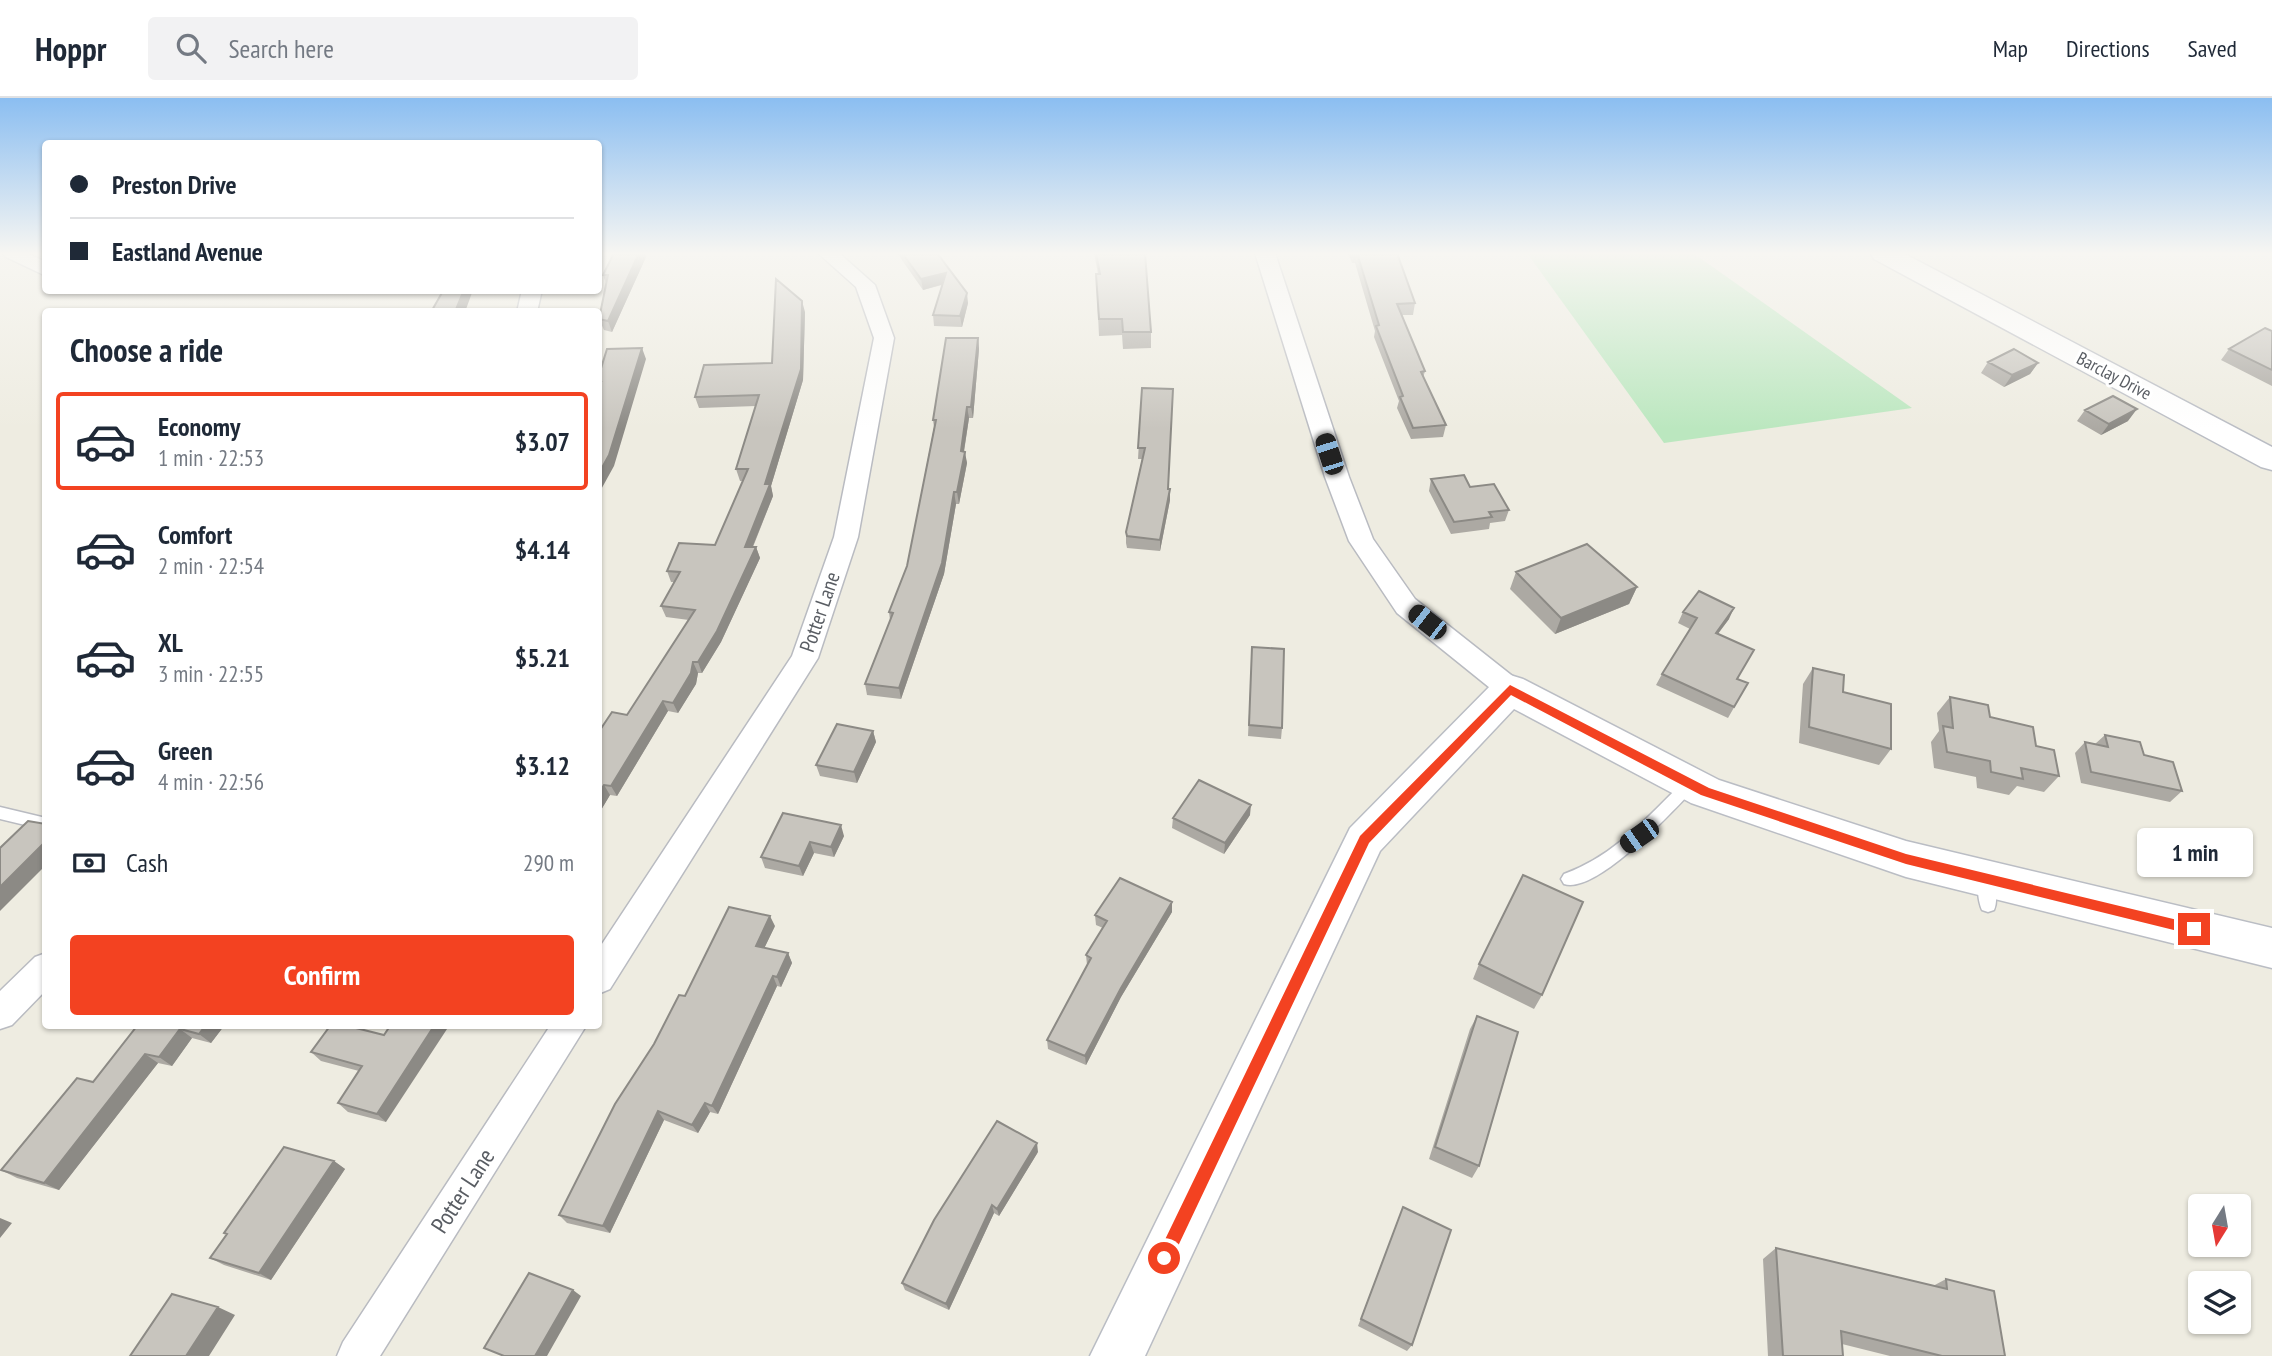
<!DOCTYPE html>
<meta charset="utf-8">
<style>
:root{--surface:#fff;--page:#f2f2f3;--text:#1f2937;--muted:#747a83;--line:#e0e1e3;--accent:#f34221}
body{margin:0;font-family:"PT Sans Narrow",sans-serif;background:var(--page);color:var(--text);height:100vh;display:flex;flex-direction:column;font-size:26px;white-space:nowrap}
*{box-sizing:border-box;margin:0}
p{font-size:23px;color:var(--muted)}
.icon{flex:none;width:38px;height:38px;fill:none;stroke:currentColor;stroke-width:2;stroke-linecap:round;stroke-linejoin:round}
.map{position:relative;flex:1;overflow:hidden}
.side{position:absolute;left:42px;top:210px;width:560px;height:721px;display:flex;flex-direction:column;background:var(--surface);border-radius:7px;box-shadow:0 2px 5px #0004}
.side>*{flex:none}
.top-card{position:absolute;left:42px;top:42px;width:560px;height:154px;border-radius:7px;box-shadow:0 2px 5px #0004;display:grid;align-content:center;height:154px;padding:0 28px;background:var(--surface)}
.needle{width:46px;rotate:191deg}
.tools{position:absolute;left:2188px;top:1096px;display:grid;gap:14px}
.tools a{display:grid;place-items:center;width:63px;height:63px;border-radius:7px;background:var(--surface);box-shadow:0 2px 5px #0004;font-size:35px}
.end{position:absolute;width:32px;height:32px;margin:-16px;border:9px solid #f34221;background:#fff;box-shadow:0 0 0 4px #fff}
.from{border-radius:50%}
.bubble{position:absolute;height:49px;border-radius:7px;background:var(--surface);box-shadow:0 2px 5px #0004;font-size:23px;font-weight:600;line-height:49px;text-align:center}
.car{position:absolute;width:21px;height:42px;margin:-21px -10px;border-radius:9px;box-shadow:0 0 5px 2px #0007;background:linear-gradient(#222 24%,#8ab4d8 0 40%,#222 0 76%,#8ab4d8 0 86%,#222 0)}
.top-card b{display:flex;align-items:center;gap:24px;height:66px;font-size:26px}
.top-card b+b{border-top:2px solid var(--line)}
.top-card i{width:18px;height:18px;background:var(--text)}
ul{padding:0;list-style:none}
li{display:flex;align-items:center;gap:21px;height:98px;margin:0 14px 10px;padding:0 14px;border:4px solid transparent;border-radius:7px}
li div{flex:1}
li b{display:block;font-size:26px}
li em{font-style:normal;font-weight:600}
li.on{border-color:var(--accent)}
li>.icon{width:63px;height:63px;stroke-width:1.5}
h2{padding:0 28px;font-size:32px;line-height:84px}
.pay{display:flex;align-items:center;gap:18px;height:77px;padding:0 28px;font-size:26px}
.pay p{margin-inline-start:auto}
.cta{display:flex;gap:14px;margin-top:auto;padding:14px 28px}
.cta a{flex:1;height:80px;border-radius:7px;background:var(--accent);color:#fff;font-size:28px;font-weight:600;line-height:80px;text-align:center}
header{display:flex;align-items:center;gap:42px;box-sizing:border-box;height:98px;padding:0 35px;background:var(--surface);border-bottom:2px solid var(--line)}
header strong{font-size:33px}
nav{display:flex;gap:38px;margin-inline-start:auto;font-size:24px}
.search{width:490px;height:63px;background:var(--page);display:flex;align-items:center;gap:18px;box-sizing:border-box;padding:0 24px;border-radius:7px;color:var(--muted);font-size:26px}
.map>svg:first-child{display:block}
</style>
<header>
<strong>Hoppr</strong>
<div class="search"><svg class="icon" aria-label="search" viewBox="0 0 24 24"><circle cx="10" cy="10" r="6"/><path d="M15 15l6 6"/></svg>Search here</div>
<nav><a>Map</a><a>Directions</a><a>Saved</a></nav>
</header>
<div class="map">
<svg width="2272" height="1258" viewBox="0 0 2272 1258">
<rect width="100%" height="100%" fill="#eeece1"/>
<!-- green -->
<path fill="#bbe7bf" d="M 1527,155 L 1693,155 L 1912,310 L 1664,345 Z"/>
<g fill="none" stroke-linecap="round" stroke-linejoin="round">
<defs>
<path id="lane" d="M 1690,680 L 1695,682 L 1697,686 L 1695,690 C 1674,712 1596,797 1564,786 L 1561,781 L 1564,776 C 1614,758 1648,719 1685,682 Z
M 0,709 L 46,720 L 46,732 L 0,721 Z
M 1986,775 L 1991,777 C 1996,786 1998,803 1994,812 L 1988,814 L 1982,812 C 1978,803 1976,786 1981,777 Z"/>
<path id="street" d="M 3,155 L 27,155 L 46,164 L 46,178 L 6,159 Z
M 818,155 L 839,155 L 875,187 L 894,240 L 858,439 L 818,560 L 610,891 L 598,896 L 598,852 L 792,558 L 834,439 L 874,240 L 856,189 Z
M 1255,155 L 1275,155 L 1349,379 L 1373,441 L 1415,501 L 1520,584 L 1524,591 L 1520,598 L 1510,601 L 1500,598 L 1397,515 L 1349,443 L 1325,379 Z
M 522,192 L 542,192 L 537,214 L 517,214 Z
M 46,855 L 46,892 L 12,927 L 0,931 L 0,893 L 35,859 Z
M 550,928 L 586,928 L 380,1258 L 337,1258 L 343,1244 Z"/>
<path id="secondary" d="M 1870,155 L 1903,155 L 2272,349 L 2272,372 L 2261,369 L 1874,161 Z
M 1510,577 L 1523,581 L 1719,682 L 1906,743 L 2272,830 L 2272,870 L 1906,779 L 1691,705 L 1514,611 L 1380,753 L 1145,1258 L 1090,1258 L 1350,730 L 1497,581 Z"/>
</defs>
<!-- lane casing -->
<use href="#lane" stroke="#b9bbc1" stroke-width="3"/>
<!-- street casing -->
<use href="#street" stroke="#b9bbc1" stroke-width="3"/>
<!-- secondary casing -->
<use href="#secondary" stroke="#babdc4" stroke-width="3"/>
<!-- lane -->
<use href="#lane" fill="#fff" fill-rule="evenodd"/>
<!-- street -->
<use href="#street" fill="#fff" fill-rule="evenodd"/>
<!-- secondary -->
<use href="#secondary" fill="#fff" fill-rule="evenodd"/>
</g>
<!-- wall -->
<path fill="#aca9a3" d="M 614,155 L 644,155 L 646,159 L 612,234 L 604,232 L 599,221 L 606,185 L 603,177 Z
M 897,155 L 937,155 L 968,205 L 962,229 L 934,228 L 933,217 L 942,187 L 923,192 Z
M 1094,155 L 1145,155 L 1151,234 L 1151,250 L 1123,251 L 1122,237 L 1099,238 L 1096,176 L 1098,176 Z
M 1348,155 L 1397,155 L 1415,205 L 1413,217 L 1401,217 L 1425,273 L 1423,280 L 1446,327 L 1443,339 L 1411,341 L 1397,310 L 1399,303 L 1374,239 L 1375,233 L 1355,165 L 1352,165 Z
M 805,214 L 803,282 L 771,388 L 773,398 L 753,449 L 756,449 L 760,460 L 721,544 L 702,575 L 698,575 L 696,586 L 678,615 L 668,613 L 617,698 L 610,697 L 598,717 L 598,635 L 627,617 L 689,522 L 666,519 L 661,508 L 674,484 L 671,484 L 667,473 L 715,447 L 743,383 L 740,383 L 736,371 L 756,308 L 699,310 L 695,299 L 772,265 Z
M 2272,233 L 2272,288 L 2221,262 L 2229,251 Z
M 978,240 L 979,251 L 973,320 L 969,320 L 964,354 L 967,365 L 959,406 L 956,406 L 944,476 L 901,601 L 867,597 L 865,586 L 890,522 L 889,514 L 907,468 L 934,329 L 933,322 Z
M 1988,264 L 2038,265 L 2030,276 L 2004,289 L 1981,275 Z
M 1142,290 L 1168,391 L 1170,402 L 1160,453 L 1127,450 L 1126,445 L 1126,434 L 1142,361 L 1138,361 Z
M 2085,312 L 2128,323 L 2101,337 L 2077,323 Z
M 1431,381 L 1470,389 L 1509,412 L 1505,423 L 1490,425 L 1489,431 L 1451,436 L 1429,393 Z
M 1516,474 L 1637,489 L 1629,506 L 1555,536 L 1510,491 Z
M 1683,514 L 1729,521 L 1718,536 L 1738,581 L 1748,585 L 1728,620 L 1656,587 L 1662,576 L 1690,531 L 1678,525 Z
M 1252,549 L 1282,630 L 1281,641 L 1248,638 Z
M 1813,570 L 1843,594 L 1891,651 L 1879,667 L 1799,645 L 1803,586 Z
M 1950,599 L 1990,619 L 2036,648 L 2059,678 L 2044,694 L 2017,688 L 2009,697 L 1977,690 L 1976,679 L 1934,670 L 1931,644 L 1939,633 L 1937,615 Z
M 873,633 L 876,644 L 857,685 L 820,678 L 816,667 Z
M 2105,637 L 2144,657 L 2182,693 L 2170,704 L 2081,685 L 2075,655 L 2085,644 L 2095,646 Z
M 783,715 L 844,738 L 834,759 L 814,755 L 803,778 L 765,770 L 761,759 Z
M 1250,717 L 1224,756 L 1172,730 L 1173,720 Z
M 1172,814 L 1121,899 L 1086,967 L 1048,951 L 1047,942 L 1087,867 L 1086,857 L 1103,830 L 1096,827 L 1095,817 Z
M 775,828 L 764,850 L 788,855 L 792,865 L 781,889 L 777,888 L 718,1016 L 710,1014 L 698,1035 L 664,1022 L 610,1135 L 567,1125 L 559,1117 L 654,946 L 685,898 Z
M 1479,866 L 1542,897 L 1534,911 L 1473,881 Z
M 1477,918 L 1479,1068 L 1472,1080 L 1429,1061 L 1470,931 Z
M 137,928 L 224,928 L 211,945 L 192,940 L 172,968 L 158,965 L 59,1092 L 17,1080 L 1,1072 L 93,984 Z
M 384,937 L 386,1024 L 348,1014 L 338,1005 L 359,973 L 321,963 L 311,954 Z
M 1038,1054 L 999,1118 L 994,1115 L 949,1212 L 905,1192 L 902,1185 Z
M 334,1063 L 345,1071 L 271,1182 L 224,1167 L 210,1160 L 227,1137 L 224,1135 Z
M 1403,1109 L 1412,1247 L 1407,1253 L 1358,1228 Z
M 1776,1150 L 1933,1188 L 1946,1181 L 2005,1258 L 1890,1258 L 1842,1246 L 1843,1258 L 1768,1258 L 1763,1161 Z"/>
<!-- shaded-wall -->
<path fill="#8c8a85" d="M 639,155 L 644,155 L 646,159 L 612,234 L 608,223 Z
M 946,175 L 947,185 L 923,192 L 921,181 Z
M 464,192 L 473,192 L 465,214 L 458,214 L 457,209 Z
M 967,195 L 968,205 L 962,229 L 960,218 Z
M 802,203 L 805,214 L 803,282 L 771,388 L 773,398 L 748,460 L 745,449 L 765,386 Z
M 978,240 L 979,251 L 973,320 L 971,309 Z
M 642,250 L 646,261 L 614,368 L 598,397 L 598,377 Z
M 2038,265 L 2030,276 L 2004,289 L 2012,277 Z
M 967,309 L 969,320 L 962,365 L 961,353 Z
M 2137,311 L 2128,323 L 2101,337 L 2109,326 Z
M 965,354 L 967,365 L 959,406 L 957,394 Z
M 1170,391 L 1170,402 L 1160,453 L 1160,442 Z
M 954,394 L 956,406 L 944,476 L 901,601 L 899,590 Z
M 598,427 L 602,435 L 598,441 Z
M 756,449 L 760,460 L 721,544 L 702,575 L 698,564 Z
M 1637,489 L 1629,506 L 1555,536 L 1561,520 Z
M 1734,510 L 1729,521 L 1710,546 L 1716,535 Z
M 693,564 L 698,575 L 696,586 L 678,615 L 673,605 Z
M 663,603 L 668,613 L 617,698 L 611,688 Z
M 873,633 L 876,644 L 857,685 L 854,674 Z
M 604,687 L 610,697 L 598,717 L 598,696 Z
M 1251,707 L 1250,717 L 1224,756 L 1225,745 Z
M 841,727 L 844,738 L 834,759 L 831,749 Z
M 46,743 L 46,767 L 0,813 L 0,789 Z
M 810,744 L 814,755 L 803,778 L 799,768 Z
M 1172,804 L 1172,814 L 1121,899 L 1086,967 L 1085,958 L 1121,890 Z
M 770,818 L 775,828 L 761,857 L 756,848 Z
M 788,855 L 792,865 L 781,889 L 777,879 Z
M 773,878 L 777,888 L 718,1016 L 712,1008 Z
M 205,928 L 224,928 L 211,945 L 199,936 Z
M 434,928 L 449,928 L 386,1024 L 377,1016 Z
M 180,931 L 192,940 L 172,968 L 159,959 Z
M 145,956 L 158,965 L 59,1092 L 44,1085 Z
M 705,1005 L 710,1014 L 698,1035 L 692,1027 Z
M 658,1013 L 664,1022 L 610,1135 L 603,1128 Z
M 1037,1045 L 1038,1054 L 999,1118 L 997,1111 Z
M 334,1063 L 345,1071 L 271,1182 L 259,1175 Z
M 992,1107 L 994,1115 L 949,1212 L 946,1206 Z
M 0,1120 L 12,1125 L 0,1140 Z
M 573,1192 L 581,1198 L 547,1258 L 535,1258 Z
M 218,1209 L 235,1217 L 209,1258 L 186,1258 Z"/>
<!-- building -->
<path fill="#c8c5be" stroke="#8c8a85" stroke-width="2" d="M 614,155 L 639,155 L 608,223 L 599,221 L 608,177 L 603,177 Z
M 902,155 L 937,155 L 967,195 L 960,218 L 933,217 L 946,175 L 921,181 Z
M 1096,155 L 1145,155 L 1151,234 L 1123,234 L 1122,221 L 1099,221 L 1096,176 L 1100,176 Z
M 1357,155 L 1397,155 L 1415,205 L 1397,206 L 1425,273 L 1421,274 L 1446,327 L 1413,330 L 1400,299 L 1403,298 L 1376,228 L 1379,227 Z
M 776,181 L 802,203 L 801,271 L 765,386 L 770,386 L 745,449 L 756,449 L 717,533 L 698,564 L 693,564 L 691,575 L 673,605 L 663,603 L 611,688 L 604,687 L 598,696 L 598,635 L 612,614 L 627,617 L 695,512 L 661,508 L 680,474 L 667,473 L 679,445 L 715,447 L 748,371 L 736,371 L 759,297 L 695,299 L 704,267 L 772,265 Z
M 437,192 L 464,192 L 457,209 L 460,209 L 458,214 L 431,214 L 443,193 Z
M 2265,230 L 2272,233 L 2272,272 L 2229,251 Z
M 946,240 L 978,240 L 971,309 L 967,309 L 961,353 L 965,354 L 957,394 L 954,394 L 942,465 L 899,590 L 865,586 L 893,515 L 889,514 L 907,468 L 936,322 L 933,322 Z
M 642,250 L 609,357 L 598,377 L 598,292 L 601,284 L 598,284 L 598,280 L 607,251 Z
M 2014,251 L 2038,265 L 2012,277 L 1988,264 Z
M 1142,290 L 1173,291 L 1168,391 L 1170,391 L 1160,442 L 1127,438 L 1126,434 L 1145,350 L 1138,350 Z
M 2113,298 L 2137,311 L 2109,326 L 2085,312 Z
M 1464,377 L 1470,389 L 1494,386 L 1509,412 L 1489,414 L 1492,419 L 1454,424 L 1431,381 Z
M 1587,446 L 1637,489 L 1561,520 L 1516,474 Z
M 1699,493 L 1734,510 L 1716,535 L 1754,552 L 1737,581 L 1748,585 L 1734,609 L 1662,576 L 1697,520 L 1683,514 Z
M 1252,549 L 1284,551 L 1282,630 L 1249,627 Z
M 1813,570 L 1844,577 L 1843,594 L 1891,606 L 1891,651 L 1809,629 Z
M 1950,599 L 1988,607 L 1990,619 L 2033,629 L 2036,648 L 2054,652 L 2059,678 L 2021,670 L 2023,681 L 1991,674 L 1990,663 L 1947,654 L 1943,628 L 1953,630 Z
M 837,626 L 873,633 L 854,674 L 816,667 Z
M 2105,637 L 2140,644 L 2144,657 L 2173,664 L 2182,693 L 2091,674 L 2085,644 L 2108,649 Z
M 1199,682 L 1251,707 L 1225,745 L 1173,720 Z
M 783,715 L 841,727 L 831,749 L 810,744 L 799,768 L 761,759 Z
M 28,723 L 46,726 L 46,743 L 0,789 L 0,750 Z
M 1523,777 L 1583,804 L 1542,897 L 1479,866 Z
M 1120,780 L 1172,804 L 1121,890 L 1085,958 L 1047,942 L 1091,860 L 1086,857 L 1107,823 L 1095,817 Z
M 729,809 L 770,818 L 756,848 L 788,855 L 777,879 L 773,878 L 712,1008 L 705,1005 L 692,1027 L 658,1013 L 603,1128 L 559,1117 L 615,1006 L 654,946 L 679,897 L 685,898 Z
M 1477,918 L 1518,934 L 1479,1068 L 1435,1049 Z
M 137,928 L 205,928 L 199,936 L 180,931 L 159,959 L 145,956 L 44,1085 L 1,1072 L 77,980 L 93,984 Z
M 330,928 L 348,928 L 384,937 L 390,928 L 434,928 L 377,1016 L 338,1005 L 362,968 L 311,954 Z
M 997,1023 L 1037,1045 L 997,1111 L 992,1107 L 946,1206 L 902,1185 L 934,1122 Z
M 284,1049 L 334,1063 L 259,1175 L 210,1160 L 227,1136 L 224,1135 Z
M 1403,1109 L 1451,1132 L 1412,1247 L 1361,1221 Z
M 1776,1150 L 1947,1191 L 1946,1181 L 1994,1193 L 2005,1258 L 1942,1258 L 1841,1233 L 1843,1258 L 1783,1258 Z
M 529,1175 L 573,1192 L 535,1258 L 504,1258 L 484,1250 Z
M 172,1196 L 218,1209 L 186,1258 L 130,1258 Z"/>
<!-- sky -->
<linearGradient id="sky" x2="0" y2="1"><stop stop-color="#8bbef1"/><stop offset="0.47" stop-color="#f7f6f2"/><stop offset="1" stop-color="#f7f6f2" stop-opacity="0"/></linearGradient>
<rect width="2272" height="331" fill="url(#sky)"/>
<!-- route -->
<path fill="#f34221" d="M 1510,587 L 1709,690 L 1906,756 L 2194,826 L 2200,831 L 2194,837 L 1906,766 L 1701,697 L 1511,597 L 1369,745 L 1170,1165 L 1164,1167 L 1159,1165 L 1157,1160 L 1159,1154 L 1360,738 Z"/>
<g text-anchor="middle" stroke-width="6" stroke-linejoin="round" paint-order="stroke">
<!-- far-street labels -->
<g font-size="18" fill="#595d63" stroke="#fff">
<text transform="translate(2114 278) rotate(28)" y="6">Barclay Drive</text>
</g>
<!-- street labels -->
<g font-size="21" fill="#595d63" stroke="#fff">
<text transform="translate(820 514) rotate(-71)" y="7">Potter Lane</text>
</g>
<!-- near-street labels -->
<g font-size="24" fill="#595d63" stroke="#fff">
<text transform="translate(463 1093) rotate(-57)" y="8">Potter Lane</text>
</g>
</g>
</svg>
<div class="tools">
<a><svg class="needle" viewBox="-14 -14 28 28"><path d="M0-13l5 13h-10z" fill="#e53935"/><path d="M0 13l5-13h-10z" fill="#747a83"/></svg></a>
<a><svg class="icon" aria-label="layers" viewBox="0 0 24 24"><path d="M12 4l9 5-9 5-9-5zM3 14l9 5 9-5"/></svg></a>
</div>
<i class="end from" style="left:1164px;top:1160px"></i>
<i class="end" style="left:2194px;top:831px"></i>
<div class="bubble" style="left:2137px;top:730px;width:116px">1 min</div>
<i class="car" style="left:1329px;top:356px;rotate:342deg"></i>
<i class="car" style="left:1427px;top:524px;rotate:308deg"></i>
<i class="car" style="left:1639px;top:738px;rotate:235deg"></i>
<div class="top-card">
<b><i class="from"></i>Preston Drive</b>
<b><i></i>Eastland Avenue</b>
</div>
<section class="side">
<h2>Choose a ride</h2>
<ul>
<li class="on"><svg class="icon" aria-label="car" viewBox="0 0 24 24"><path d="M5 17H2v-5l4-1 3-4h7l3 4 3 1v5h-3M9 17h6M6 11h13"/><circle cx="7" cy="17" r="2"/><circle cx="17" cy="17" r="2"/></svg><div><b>Economy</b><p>1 min · 22:53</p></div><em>$3.07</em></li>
<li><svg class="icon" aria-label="car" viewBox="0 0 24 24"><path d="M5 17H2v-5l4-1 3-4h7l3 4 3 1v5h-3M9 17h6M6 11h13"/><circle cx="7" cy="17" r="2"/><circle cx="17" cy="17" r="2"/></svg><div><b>Comfort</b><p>2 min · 22:54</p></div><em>$4.14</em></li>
<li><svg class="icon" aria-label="car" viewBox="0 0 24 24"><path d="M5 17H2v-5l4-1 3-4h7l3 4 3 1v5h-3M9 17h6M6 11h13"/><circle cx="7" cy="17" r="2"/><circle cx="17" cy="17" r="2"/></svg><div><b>XL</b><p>3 min · 22:55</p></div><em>$5.21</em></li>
<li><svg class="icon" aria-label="car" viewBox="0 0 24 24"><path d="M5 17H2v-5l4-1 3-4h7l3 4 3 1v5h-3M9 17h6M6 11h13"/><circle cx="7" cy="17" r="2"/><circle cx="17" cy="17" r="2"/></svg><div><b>Green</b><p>4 min · 22:56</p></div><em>$3.12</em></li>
</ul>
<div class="pay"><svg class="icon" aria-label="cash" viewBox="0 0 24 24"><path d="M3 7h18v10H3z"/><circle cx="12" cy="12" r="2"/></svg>Cash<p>290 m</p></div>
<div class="cta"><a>Confirm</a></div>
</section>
</div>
